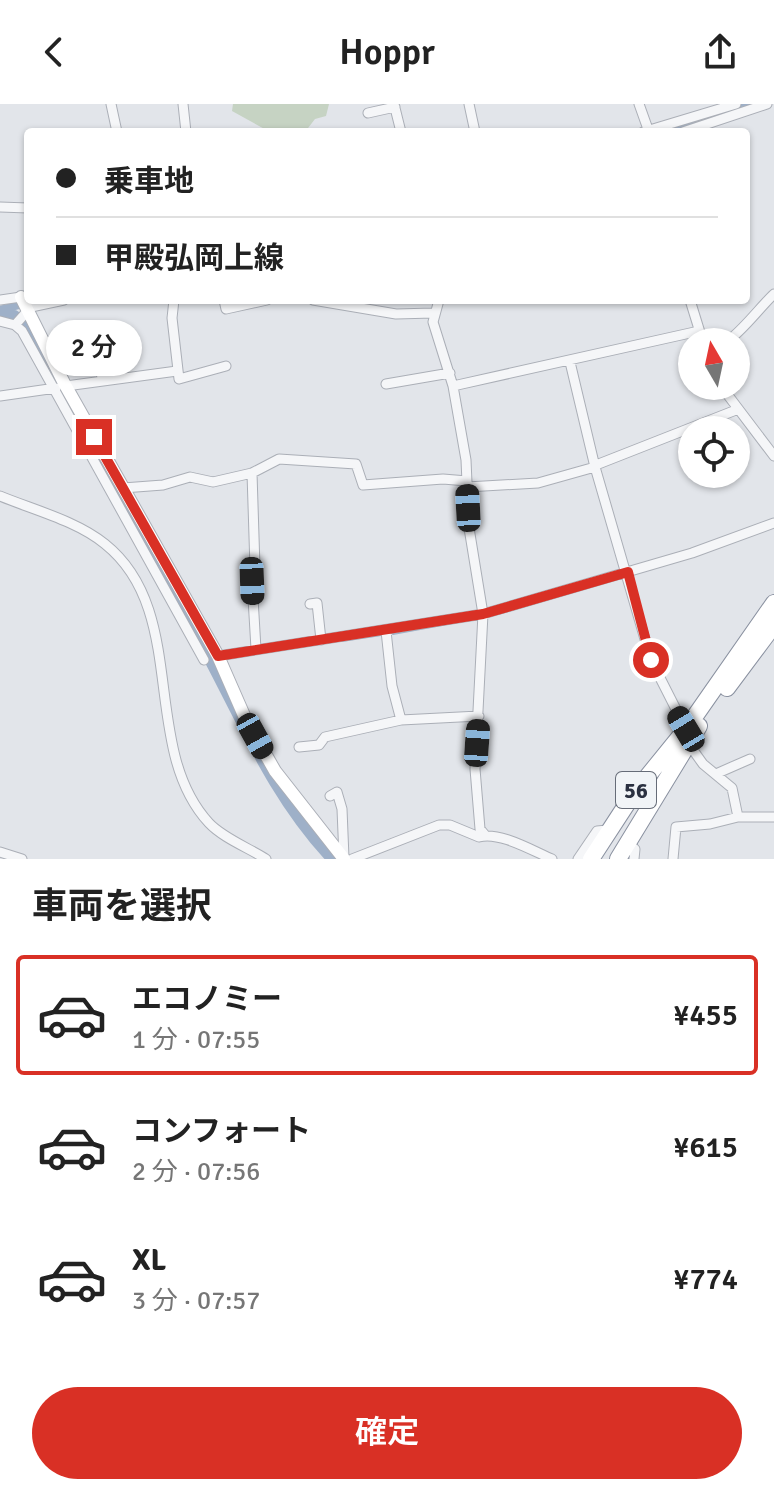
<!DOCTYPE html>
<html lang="ja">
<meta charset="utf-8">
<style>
:root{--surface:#fff;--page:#f2f2f2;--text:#222;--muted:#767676;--line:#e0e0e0;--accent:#d93025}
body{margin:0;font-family:Signika,"Noto Sans JP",sans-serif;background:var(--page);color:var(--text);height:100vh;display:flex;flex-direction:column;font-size:30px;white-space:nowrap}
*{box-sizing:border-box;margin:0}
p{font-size:26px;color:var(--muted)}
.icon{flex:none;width:44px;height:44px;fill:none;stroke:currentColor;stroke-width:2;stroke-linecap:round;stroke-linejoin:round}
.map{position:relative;height:755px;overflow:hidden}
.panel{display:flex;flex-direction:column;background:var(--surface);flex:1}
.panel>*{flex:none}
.guide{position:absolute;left:24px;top:24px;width:726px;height:176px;border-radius:8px;box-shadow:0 2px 6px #0004;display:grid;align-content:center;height:176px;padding:0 32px;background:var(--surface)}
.needle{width:52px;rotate:351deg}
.tools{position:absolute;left:678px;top:224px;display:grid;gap:16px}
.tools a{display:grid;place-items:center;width:72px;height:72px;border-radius:50%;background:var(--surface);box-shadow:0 2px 6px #0004;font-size:40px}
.end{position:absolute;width:36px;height:36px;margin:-18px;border:10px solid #d93025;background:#fff;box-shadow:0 0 0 4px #fff}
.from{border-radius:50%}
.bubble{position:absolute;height:56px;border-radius:28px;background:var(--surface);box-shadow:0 2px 6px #0004;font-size:26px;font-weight:600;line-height:56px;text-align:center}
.car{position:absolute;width:24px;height:48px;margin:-24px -12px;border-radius:10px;box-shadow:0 0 6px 2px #0007;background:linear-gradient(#222 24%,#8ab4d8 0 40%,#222 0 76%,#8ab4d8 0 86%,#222 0)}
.guide b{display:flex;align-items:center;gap:28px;height:76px;font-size:30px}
.guide b+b{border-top:2px solid var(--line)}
.guide i{width:20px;height:20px;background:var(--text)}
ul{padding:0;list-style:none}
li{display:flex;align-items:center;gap:24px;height:120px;margin:0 16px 12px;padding:0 16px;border:4px solid transparent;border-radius:8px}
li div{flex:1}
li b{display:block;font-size:30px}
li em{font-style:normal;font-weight:600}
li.selected{border-color:var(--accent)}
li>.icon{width:72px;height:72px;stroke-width:1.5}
h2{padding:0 32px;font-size:36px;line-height:96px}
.primary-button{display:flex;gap:16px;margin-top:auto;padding:16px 32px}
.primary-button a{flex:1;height:92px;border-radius:48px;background:var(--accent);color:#fff;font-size:32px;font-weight:600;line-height:92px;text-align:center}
header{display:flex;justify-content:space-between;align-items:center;height:104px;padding:0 32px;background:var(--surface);font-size:36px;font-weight:600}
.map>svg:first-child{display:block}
</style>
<header><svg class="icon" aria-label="back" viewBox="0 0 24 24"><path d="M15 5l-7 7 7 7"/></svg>Hoppr<svg class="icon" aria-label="share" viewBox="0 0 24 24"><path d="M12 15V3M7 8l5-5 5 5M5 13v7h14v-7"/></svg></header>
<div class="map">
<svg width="774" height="755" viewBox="0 0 774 755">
<rect width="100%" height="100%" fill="#e2e5ea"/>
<!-- green -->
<path fill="#c6d3c3" d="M 233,0 L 329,0 L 326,12 L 315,15 L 305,28 L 270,28 L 232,7 Z"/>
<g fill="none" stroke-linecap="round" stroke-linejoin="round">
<!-- stream -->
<path stroke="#9eb0c8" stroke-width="2" d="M 498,510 L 576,487
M 393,530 L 458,518
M 342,537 L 381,531
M 213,560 L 214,560"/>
<!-- canal -->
<path stroke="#9eb0c8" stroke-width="8" d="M 662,28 L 750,0
M 0,206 L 39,196"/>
<!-- river -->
<path stroke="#9eb0c8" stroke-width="14" d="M 0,213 L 14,213 L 27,223 C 87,335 153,446 213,559 C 249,628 279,697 334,755"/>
<defs>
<path id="street" d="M 111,0 L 117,28
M 183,0 L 186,28
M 394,0 L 401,28
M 469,0 L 475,28
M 639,0 L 649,28
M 368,9 L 395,3
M 643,28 L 736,0
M 683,28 L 767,0
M 0,103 L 28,104
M 0,196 L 28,192
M 174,196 L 172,214 L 179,275 L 226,262
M 224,196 L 226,205 L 267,196
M 313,196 L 396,210 L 433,209
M 439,196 L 433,218 L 453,282 L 466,356 L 469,424 L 483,510 L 475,665 L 480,725 L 485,731
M 690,196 L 703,238
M 0,217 L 15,221 L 22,227 L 204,556
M 15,221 L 31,203 L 64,196
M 95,230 L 102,274
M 726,238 C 741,229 760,203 774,190
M 570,258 L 595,363
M 386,280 L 450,269
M 66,282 L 177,267
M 453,282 L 699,227
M 721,282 L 774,352
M 0,292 L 56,284
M 596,361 L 736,306
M 252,369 L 279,355 L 356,360 L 363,381 L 443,375 L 467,377
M 467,383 L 538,379 L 595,363 L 651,556 L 686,625 L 688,639 L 703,660 L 732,684 L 738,713 L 710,720 L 676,723 L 673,755
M 123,384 L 163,381 L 190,373 L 213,378 L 252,369 L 255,464 L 252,477 L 256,545
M 0,392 C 34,406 77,417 105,440 C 190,508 139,643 209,719 C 223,734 249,744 266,755
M 310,500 L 317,499 L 321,536
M 386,527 L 392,582 L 401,616
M 218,552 L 483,510 L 692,449 L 774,419
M 299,643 L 319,641 L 325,633 L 401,616 L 479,612
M 718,669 L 750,655
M 330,692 L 337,688 L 342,705 L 344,754
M 738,713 L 774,713
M 626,738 L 635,745 L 634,755
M 0,748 L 22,755
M 352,755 L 439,721 L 450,721 L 479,733 C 499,727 533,747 552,755
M 578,755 L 597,727 L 607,726"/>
<path id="secondary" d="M 21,193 L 64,279 L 218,552 L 246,616 L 275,667 L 344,755"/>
<path id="highway" d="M 727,584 L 774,521
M 591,755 L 634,689 L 686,625 L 774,499
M 618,755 L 699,622"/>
</defs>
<!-- street casing -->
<use href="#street" stroke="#abafb7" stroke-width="11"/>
<!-- secondary casing -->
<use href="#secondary" stroke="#abafb7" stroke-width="14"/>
<!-- highway casing -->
<use href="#highway" stroke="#8a91a0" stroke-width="18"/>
<!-- street -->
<use href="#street" stroke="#f5f6f8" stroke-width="9"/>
<!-- secondary -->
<use href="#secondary" stroke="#fff" stroke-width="12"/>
<!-- highway -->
<use href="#highway" stroke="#fff" stroke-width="16"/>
</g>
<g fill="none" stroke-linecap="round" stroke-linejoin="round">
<!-- route -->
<path stroke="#d93025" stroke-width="10" d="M 94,333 L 218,552 L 483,510 L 628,468 L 651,556"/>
</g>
<g text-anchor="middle" stroke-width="7" stroke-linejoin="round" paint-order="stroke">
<!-- shield labels -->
<rect fill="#f1f4f7" stroke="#666c78" stroke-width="2" x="616" y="668" width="40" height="36" rx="6"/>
<g font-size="22" font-weight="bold" fill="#2b3141">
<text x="636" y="694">56</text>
</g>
</g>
</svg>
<div class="tools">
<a><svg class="needle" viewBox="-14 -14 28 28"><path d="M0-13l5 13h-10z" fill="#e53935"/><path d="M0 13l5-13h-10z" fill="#767676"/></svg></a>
<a><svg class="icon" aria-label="locate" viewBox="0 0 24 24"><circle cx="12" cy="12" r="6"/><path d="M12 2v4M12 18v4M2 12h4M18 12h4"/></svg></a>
</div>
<i class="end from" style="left:651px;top:556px"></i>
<i class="end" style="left:94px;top:333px"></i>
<div class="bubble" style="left:46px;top:216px;width:96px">2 分</div>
<i class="car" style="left:468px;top:404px;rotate:357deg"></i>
<i class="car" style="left:252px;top:477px;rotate:178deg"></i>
<i class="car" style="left:686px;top:625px;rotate:329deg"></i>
<i class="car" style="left:255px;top:632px;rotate:151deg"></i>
<i class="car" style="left:477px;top:639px;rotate:4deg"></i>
<div class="guide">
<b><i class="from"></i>乗車地</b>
<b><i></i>甲殿弘岡上線</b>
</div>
</div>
<section class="panel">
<h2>車両を選択</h2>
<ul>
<li class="selected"><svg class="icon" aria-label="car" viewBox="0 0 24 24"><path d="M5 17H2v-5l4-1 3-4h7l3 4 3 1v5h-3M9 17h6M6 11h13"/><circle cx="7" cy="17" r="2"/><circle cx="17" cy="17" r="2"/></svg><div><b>エコノミー</b><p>1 分 · 07:55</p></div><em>¥455</em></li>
<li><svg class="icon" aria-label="car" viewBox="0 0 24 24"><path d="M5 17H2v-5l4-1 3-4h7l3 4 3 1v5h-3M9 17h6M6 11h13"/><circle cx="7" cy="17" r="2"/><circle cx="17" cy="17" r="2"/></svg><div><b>コンフォート</b><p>2 分 · 07:56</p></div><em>¥615</em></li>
<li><svg class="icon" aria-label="car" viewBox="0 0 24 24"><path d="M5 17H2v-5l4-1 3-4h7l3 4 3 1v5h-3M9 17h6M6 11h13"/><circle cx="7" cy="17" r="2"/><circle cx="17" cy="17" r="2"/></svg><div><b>XL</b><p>3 分 · 07:57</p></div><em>¥774</em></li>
</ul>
<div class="primary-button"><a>確定</a></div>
</section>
